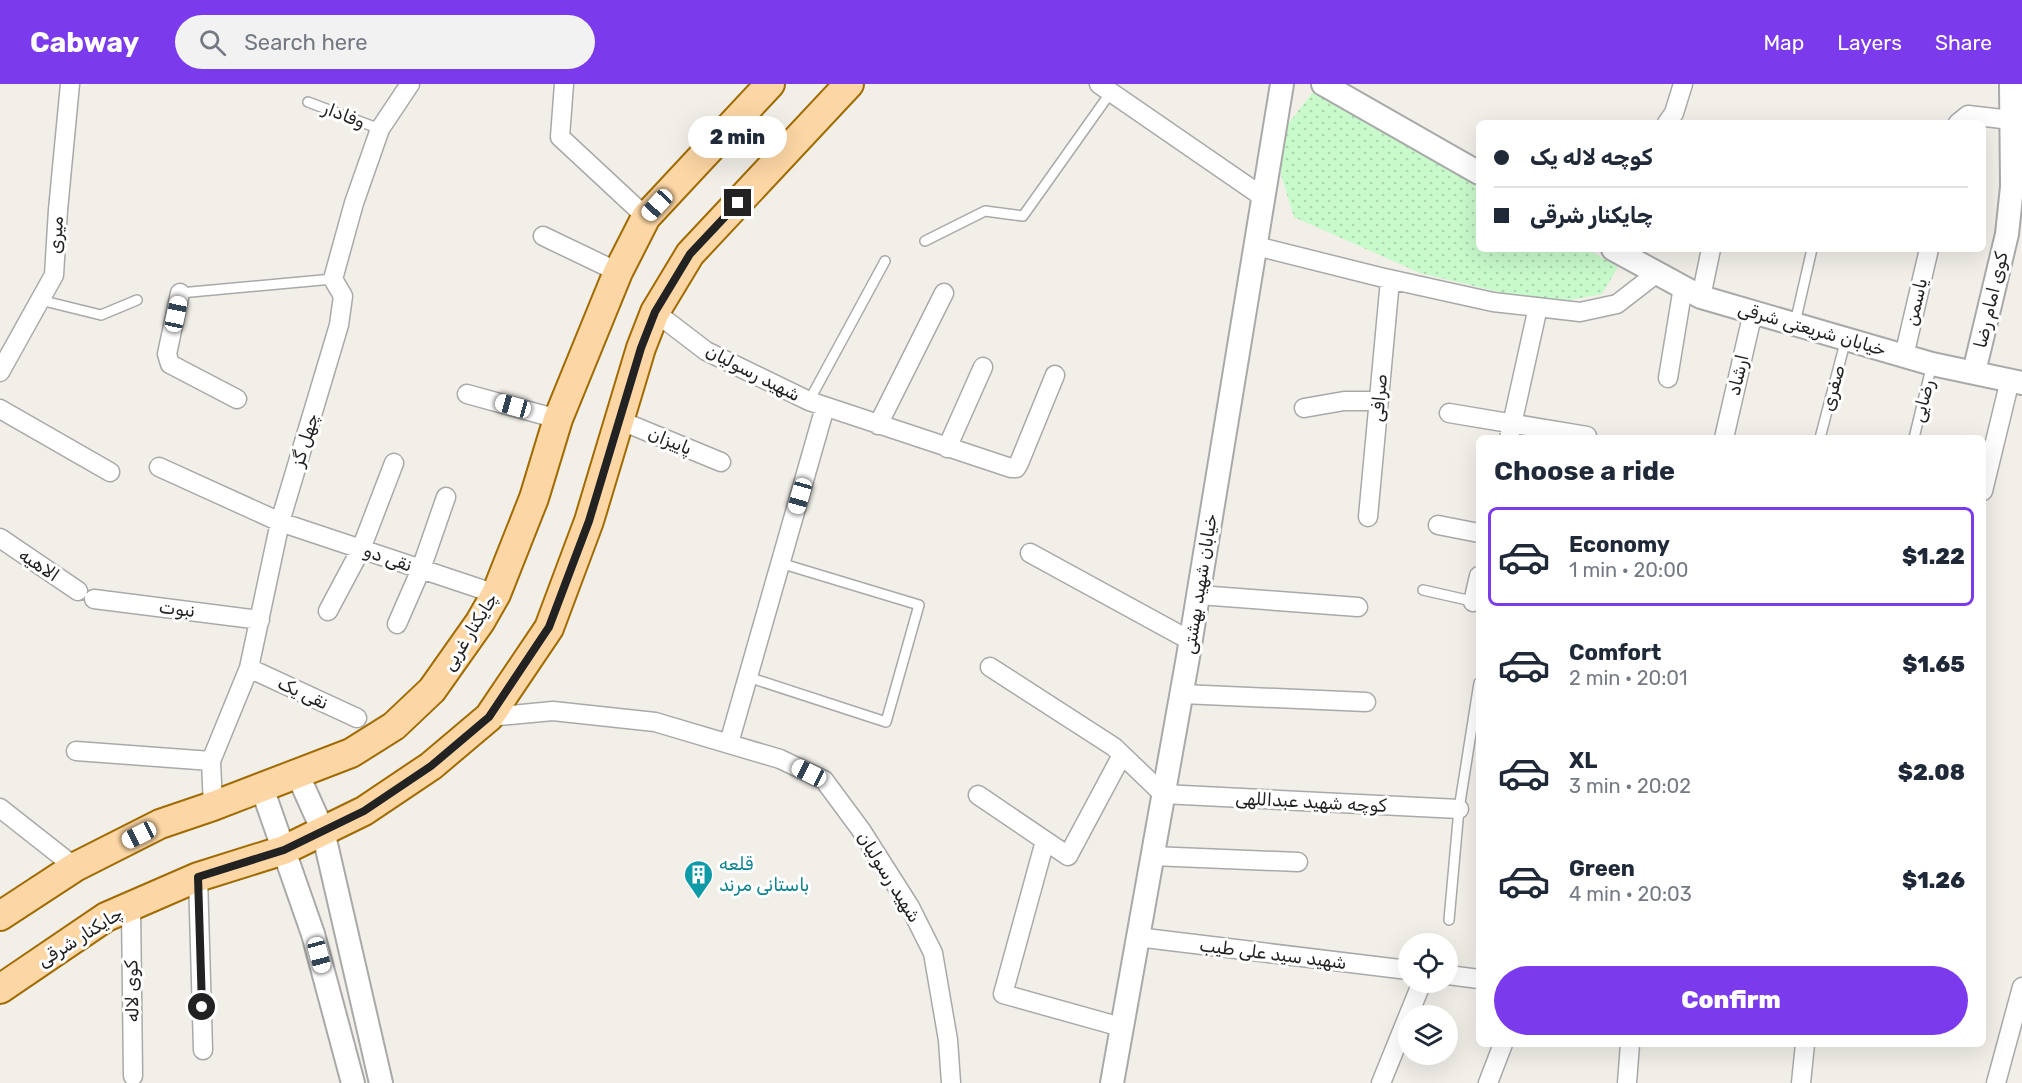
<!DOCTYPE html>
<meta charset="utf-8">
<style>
:root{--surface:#fff;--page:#f2f2f3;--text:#1f2937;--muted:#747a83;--line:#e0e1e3;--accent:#7c3aed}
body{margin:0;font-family:Rubik,Vazirmatn,sans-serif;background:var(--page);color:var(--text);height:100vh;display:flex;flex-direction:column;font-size:22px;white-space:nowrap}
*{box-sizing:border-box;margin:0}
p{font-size:20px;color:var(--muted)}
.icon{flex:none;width:33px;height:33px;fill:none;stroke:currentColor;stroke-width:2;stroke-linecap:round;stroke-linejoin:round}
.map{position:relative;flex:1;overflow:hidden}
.drawer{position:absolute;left:1476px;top:351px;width:510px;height:612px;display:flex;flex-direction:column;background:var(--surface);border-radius:9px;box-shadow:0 6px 24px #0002}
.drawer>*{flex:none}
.hud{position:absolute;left:1476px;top:36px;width:510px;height:132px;border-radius:9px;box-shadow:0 6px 24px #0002;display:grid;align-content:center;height:132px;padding:0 18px;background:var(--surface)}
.controls{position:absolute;left:1398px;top:849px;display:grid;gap:12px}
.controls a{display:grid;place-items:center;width:60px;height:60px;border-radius:50%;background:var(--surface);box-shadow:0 6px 24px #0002;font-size:30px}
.end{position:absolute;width:27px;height:27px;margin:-14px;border:8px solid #222;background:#fff;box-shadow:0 0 0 3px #fff}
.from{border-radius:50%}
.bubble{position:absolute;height:42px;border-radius:21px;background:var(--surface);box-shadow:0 6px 24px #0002;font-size:20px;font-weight:800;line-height:42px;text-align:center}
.car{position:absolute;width:18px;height:36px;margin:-18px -9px;border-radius:8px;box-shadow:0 0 4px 2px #0007;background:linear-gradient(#fff 24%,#345 0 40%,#fff 0 76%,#345 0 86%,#fff 0)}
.hud b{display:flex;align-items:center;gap:21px;height:57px;font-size:22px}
.hud b+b{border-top:2px solid var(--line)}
.hud i{width:15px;height:15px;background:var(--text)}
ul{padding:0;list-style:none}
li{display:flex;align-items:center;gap:18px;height:99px;margin:0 12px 9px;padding:0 6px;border:3px solid transparent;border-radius:9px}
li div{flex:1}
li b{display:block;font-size:22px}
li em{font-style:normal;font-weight:800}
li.active{border-color:var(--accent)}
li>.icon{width:54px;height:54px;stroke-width:1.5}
h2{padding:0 18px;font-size:27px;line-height:72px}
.primary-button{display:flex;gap:12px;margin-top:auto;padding:12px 18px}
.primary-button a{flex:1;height:69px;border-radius:36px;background:var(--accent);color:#fff;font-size:24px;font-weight:800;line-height:69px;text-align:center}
header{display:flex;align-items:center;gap:36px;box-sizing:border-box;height:84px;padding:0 30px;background:var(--accent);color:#fff}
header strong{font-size:28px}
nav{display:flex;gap:33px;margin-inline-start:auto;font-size:21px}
.search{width:420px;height:54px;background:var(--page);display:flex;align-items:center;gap:15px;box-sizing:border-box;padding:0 21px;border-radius:33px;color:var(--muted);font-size:22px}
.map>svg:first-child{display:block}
</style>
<header>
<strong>Cabway</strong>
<div class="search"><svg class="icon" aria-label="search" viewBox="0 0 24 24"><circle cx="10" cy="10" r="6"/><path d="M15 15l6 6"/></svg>Search here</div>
<nav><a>Map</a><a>Layers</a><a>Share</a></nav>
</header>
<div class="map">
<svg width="2022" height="999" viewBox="0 0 2022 999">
<defs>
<pattern id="park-dots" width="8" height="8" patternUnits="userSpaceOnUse" patternTransform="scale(1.5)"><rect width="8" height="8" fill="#c8facc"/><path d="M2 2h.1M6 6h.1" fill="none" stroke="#acd6af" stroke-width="1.8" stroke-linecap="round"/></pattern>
</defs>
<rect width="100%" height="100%" fill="#f2efe9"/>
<!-- park -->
<path fill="url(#park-dots)" d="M 1314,7 L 1479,103 L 1479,165 L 1587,165 L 1618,183 L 1602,210 L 1549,220 L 1420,189 L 1294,133 L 1281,91 L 1280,50 Z"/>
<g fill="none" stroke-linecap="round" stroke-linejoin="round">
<defs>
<path id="service" d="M 308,18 L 380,45
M 925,157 L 985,127 L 1023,132 L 1111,8
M 180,209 L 333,195
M 40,216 L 101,231 L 137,216
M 1795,239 L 1812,165
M 809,317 L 885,177
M 1820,354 L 1846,255
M 1914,354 L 1932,280
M 1423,506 L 1476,518
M 748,593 L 886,638 L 919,521 L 780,479
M 1449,836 L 1459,725 L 1479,599"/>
<path id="minor" d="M 564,0 L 560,53 L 646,133
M 1099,0 L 1263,113
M 1667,39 L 1674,29 L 1683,0
M 1958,39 L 1968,31 L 2011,36
M 543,152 L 618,188
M 1256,162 L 1380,193 L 1493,218 L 1580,228 L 1617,220 L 1657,189
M 180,209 L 167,270 L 170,280 L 237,315
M 1701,213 L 1711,165
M 655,228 L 706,267 L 809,317 L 1011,384 L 1016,384 L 1019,379 L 1055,291
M 1904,272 L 1929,165
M 0,288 L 54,191 L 58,126 L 70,0
M 1668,294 L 1683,203
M 467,310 L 558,335
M 1304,324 L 1344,317 L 1379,317
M 0,325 L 110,388
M 1449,329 L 1587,352
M 619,336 L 721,378
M 878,341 L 944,209
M 1509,354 L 1538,223
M 1724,354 L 1753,228
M 947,364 L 983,283
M 159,383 L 280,438 L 496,510
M 1983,407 L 2010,296
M 1368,433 L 1390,196
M 1438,441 L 1479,449
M 0,454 L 78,507
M 1030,469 L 1191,557
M 1199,511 L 1358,523
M 94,515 L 260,536
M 1473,518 L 1479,492
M 328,527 L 361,465 L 394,379
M 397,540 L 421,485 L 446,413
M 990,583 L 1114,663 L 1163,710 L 1459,725
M 249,584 L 357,634
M 1182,610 L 1366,618
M 489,633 L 553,627 L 655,638 L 780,675 L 824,696 L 861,746 L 910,823 L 933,869 L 948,956 L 951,999
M 729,659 L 825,323
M 76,667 L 211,677
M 978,711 L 1068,772 L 1122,671
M 213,722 L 211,677 L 249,584 L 280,438 L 339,241 L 343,212 L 333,195 L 354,119 L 380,45 L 410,0
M 0,724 L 75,783
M 1045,757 L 1003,910 L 1121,943
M 1152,772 L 1298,778
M 198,793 L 203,966
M 131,822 L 133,992
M 1137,853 L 1408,886
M 1448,891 L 1479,895
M 1381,999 L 1422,898
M 1488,999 L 1503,960
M 1627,999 L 1630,960
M 1801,999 L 1805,960
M 1996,999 L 2022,903"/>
<path id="tertiary" d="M 1323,0 L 1479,89
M 1613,165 L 1701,213 L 1932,280 L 2022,299
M 1974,288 L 2007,150 L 2012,103 L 2011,0
M 297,689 L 323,747 L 381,999
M 262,704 L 313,850 L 353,999
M 1112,999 L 1188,573 L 1282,0"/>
<path id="primary" d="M 0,832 L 75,783 L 160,740 L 213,722 L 351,669 L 394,642 L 432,606 L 480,538 L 496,510 L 534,414 L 558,335 L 618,188 L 646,133 L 770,0
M 0,905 L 106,833 L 198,793 L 284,766 L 364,727 L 431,682 L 489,633 L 549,544 L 589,437 L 641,264 L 655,228 L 690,170 L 849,0"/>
</defs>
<!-- service casing -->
<use href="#service" stroke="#a9a9a9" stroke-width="12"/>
<!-- minor casing -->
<use href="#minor" stroke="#a9a9a9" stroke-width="21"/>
<!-- tertiary casing -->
<use href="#tertiary" stroke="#a9a9a9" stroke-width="26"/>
<!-- primary casing -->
<use href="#primary" stroke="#a06b00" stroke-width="32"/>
<!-- service -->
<use href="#service" stroke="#fff" stroke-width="9"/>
<!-- minor -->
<use href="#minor" stroke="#fff" stroke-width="18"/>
<!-- tertiary -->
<use href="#tertiary" stroke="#fff" stroke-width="22"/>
<!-- primary -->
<use href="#primary" stroke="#fcd6a4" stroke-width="28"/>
</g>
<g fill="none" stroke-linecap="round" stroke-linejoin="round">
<!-- route -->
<path stroke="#222" stroke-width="8" d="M 202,923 L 198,793 L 284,766 L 364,727 L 431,682 L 489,633 L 549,543 L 589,437 L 641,264 L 655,228 L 690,170 L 738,119"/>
</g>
<!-- icons -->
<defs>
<symbol id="building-pin" viewBox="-11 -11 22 30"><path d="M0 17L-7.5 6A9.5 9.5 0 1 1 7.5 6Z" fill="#0f9aa8" stroke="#fff"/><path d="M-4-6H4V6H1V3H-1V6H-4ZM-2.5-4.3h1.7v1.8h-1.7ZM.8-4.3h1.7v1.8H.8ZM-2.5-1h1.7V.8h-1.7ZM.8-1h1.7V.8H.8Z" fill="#fff"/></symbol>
</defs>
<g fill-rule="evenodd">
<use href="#building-pin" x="682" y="774" width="33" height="45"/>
</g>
<g text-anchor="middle" stroke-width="6" stroke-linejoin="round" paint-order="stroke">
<!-- street labels -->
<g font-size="18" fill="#222" stroke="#fff">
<text transform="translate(344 31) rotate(21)" y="6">وفادار</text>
<text transform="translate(56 151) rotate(-87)" y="6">میری</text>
<text transform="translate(1991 216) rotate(-77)" y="6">کوی امام رضا</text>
<text transform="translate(1916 218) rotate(-77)" y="6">یاسمن</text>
<text transform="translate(1812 245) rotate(16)" y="6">خیابان شریعتی شرقی</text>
<text transform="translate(753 289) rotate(27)" y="6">شهید رسولیان</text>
<text transform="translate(1738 291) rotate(-77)" y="6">ارشاد</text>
<text transform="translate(1833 304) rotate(-75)" y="6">صفری</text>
<text transform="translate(1379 314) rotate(-85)" y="6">صرافی</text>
<text transform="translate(1923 317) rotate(-76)" y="6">رضایی</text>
<text transform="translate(305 356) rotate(-73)" y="6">چهل گز</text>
<text transform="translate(670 357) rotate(22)" y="6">پاییزان</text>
<text transform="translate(388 474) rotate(19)" y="6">نقی دو</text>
<text transform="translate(39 481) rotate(34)" y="6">الاهیه</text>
<text transform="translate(1200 500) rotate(-81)" y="6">خیابان شهید بهشتی</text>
<text transform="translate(177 525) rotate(7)" y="6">نبوت</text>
<text transform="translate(470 548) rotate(-58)" y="6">چایکنار غربی</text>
<text transform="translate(303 609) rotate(25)" y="6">نقی یک</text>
<text transform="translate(1311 718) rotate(3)" y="6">کوچه شهید عبداللهی</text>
<text transform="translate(889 793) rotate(58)" y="6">شهید رسولیان</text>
<text transform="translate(80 853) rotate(-32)" y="6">چایکنار شرقی</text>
<text transform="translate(1273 870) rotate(7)" y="6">شهید سید علی طیب</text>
<text transform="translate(132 907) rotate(-91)" y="6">کوی لاله</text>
</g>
<!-- culture labels -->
<g font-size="18" fill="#0d838f" stroke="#fff" text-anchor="start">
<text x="719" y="786">قلعه<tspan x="719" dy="21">باستانی مرند</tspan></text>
</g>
</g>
</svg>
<div class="controls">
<a><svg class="icon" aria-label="locate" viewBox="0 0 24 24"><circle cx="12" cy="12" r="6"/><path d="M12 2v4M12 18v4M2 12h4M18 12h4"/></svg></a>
<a><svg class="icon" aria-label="layers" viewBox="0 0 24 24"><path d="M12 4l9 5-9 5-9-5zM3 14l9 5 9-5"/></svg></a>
</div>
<i class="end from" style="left:202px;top:923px"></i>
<i class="end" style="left:738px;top:119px"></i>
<div class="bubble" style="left:688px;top:32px;width:99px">2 min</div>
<i class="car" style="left:657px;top:121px;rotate:223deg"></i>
<i class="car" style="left:176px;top:230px;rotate:12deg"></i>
<i class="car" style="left:513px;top:322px;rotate:286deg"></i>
<i class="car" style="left:800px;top:412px;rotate:196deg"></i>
<i class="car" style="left:809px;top:689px;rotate:297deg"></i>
<i class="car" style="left:139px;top:751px;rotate:243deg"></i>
<i class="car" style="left:319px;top:871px;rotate:165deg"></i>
<div class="hud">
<b><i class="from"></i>کوچه لاله یک</b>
<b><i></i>چایکنار شرقی</b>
</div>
<section class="drawer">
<h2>Choose a ride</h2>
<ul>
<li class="active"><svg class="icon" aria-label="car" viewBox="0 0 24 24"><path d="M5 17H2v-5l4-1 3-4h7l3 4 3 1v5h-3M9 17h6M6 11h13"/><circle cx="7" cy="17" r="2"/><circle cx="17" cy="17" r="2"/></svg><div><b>Economy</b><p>1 min · 20:00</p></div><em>$1.22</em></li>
<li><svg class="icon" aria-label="car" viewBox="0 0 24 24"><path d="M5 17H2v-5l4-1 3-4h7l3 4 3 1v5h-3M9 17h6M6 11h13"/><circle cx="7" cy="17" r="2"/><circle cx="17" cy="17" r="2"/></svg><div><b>Comfort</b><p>2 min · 20:01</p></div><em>$1.65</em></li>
<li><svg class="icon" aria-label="car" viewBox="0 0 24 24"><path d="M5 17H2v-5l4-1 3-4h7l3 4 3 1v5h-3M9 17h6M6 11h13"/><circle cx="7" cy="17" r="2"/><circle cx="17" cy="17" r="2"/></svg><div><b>XL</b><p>3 min · 20:02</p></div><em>$2.08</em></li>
<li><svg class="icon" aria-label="car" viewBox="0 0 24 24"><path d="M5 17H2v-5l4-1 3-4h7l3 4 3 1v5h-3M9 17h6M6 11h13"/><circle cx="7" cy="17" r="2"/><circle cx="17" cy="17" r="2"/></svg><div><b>Green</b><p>4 min · 20:03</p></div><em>$1.26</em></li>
</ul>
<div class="primary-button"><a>Confirm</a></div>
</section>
</div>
